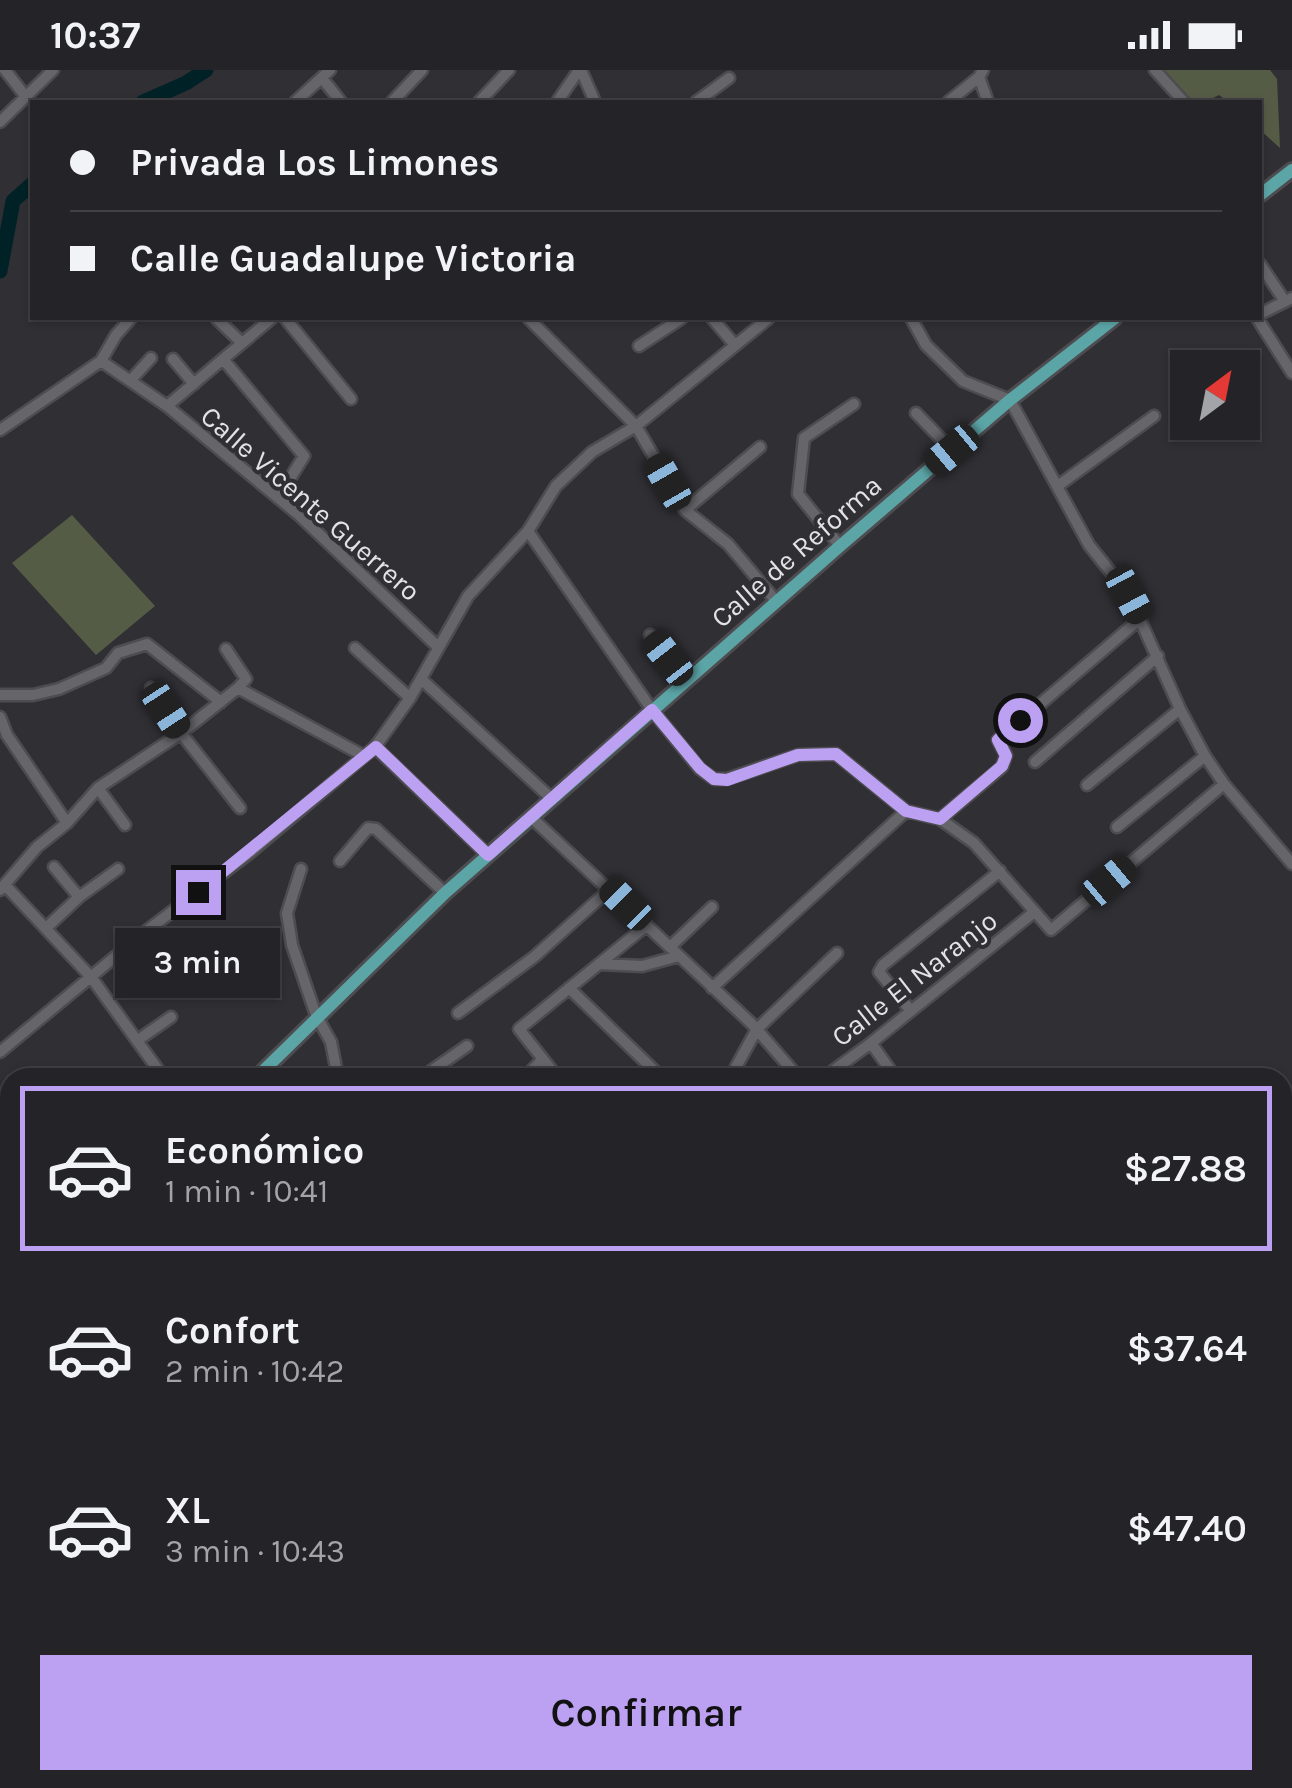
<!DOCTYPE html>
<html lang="es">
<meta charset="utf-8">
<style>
:root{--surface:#242327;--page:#302f33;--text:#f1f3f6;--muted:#a3a4a7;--line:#414044;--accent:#bca0f2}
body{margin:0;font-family:Karla,sans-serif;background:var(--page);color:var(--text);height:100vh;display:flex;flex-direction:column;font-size:38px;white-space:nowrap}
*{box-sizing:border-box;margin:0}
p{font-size:32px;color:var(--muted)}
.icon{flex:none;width:55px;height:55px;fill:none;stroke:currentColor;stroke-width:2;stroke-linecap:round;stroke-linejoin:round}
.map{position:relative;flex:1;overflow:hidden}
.drawer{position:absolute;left:0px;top:998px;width:1292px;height:722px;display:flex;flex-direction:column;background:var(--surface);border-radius:30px 30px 0 0;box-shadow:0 2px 8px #0004,0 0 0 2px var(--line)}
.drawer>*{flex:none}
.guide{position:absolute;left:30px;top:30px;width:1232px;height:220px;border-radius:0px;box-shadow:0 2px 8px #0004,0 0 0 2px var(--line);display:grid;align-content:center;height:220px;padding:0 40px;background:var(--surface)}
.needle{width:65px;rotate:32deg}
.tools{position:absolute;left:1170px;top:280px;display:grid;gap:20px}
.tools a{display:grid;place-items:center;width:90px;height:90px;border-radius:0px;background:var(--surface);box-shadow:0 2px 8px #0004,0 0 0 2px var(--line);font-size:50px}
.end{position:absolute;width:45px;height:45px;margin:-22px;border:12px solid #bca0f2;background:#111;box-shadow:0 0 0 5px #111}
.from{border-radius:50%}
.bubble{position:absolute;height:70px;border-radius:0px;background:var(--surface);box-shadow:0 2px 8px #0004,0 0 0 2px var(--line);font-size:32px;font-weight:600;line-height:70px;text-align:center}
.car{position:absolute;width:30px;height:60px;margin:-30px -15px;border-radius:12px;box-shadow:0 0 8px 2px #0007;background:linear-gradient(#222 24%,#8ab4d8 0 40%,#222 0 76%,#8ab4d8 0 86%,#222 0)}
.guide b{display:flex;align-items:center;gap:35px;height:95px;font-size:38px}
.guide b+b{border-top:2px solid var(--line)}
.guide i{width:25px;height:25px;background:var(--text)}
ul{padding:18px 0 0;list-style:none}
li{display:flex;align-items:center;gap:30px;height:165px;margin:0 20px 15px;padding:0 20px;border:5px solid transparent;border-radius:0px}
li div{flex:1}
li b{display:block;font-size:38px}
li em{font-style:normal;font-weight:600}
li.active{border-color:var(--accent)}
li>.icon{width:90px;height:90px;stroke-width:1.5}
.action{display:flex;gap:20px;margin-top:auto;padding:20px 40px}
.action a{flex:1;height:115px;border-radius:0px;background:var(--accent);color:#111;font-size:40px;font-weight:600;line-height:115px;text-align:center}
.status{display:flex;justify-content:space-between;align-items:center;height:70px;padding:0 50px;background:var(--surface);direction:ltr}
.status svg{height:28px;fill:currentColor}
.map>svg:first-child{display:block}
</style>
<div class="status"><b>10:37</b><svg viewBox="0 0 49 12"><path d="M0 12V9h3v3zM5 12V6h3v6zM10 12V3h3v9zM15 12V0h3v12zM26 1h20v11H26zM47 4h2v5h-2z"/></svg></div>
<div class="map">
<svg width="1292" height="1718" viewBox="0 0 1292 1718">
<rect width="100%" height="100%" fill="#302f34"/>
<!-- green -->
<path fill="#555c46" d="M 1158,0 L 1270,0 L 1277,9 L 1280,78 L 1260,60 L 1260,32 L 1228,32 L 1219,25 L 1205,32 L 1188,32 Z
M 72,445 L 155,536 L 96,585 L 12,493 Z"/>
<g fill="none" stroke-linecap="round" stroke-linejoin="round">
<!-- river -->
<path stroke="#002226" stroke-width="15" d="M 143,32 L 186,13 L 206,0
M 0,201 L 13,131 L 32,114"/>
<defs>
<path id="minor" d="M 5,0 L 26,27
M 581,0 L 595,32
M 1155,0 L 1184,32
M 979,7 L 988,32
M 322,8 L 341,32
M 295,32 L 330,0
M 392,32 L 422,0
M 479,32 L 509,0
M 557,32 L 579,0
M 696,32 L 729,8
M 948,32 L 979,7 L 983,0
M 0,52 L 53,0
M 1260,194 L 1284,230
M 1260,244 L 1292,228
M 216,248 L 242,273
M 285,248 L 351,329
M 528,248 L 636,356 L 685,440 L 728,474 L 776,531
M 712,248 L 734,274
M 911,248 L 926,275 L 963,311 L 1010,330 L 1089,475 L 1129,525 L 1180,639 L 1205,686 L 1224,714 L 1292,794
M 1257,248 L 1292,303
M 639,276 L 682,248
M 173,289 L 194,314
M 223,289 L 304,386 L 278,428
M 101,291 L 167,336 L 300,446 L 438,577
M 130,311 L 151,288
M 167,336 L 272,248
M 916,343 L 952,380
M 0,360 L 101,291 L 116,265 L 131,248
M 1059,415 L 1154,346
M 685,440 L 760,377
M 528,461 L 652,640 L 700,699 L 714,709 L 727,709 L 798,685 L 836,684 L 906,741 L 940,749 L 974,773 L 1051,860 L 1224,714
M 840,476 L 798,424 L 804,368 L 854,334
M 650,565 L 686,610
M 355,578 L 410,628
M 421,609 L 552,729
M 151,618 L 181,663 L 240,738
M 238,618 L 364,686
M 0,625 L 33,625 L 59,619 L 106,598 L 118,583 L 147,574 L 221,632
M 0,647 L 7,665 L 67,753
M 375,677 L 488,785
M 1035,692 L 1158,586
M 1087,715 L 1180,639
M 98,718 L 125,755
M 532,748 L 752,954 L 799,1008
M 940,749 L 1002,697 L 1006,685 L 998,670 L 1141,548
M 1117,757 L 1205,686
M 340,791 L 368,758 L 376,759 L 445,823
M 301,799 L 287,843 L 292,875 L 316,945 L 331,972 L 338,1008
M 5,815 L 91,907 L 164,1008
M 0,820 L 37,777 L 67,753 L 98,718 L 181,663 L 238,618 L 246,609 L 226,579
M 79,827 L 118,799
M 46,858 L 79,827 L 54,797
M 670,877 L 712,837
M 599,894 L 642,896 L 679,886
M 569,918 L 662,1008
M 712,918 L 906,741
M 911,941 L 879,902 L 883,895 L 1000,801
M 458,943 L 534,887 L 610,819
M 138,970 L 171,947
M 871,973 L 896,1008
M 0,982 L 145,862 L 252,781 L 375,677 L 410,628 L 468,526 L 528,461 L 556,416 L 592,382 L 636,356 L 769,248
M 736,997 L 757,959 L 837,883
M 421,1008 L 467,976
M 524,1008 L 543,989
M 558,1008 L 519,959 L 647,855
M 823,1008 L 871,973 L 1033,843
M 1282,1111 L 1292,1088
M 0,1321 L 5,1332 L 0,1338
M 0,1399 L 10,1391
M 0,1437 L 10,1449
M 0,1489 L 10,1482
M 0,1589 L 10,1580
M 0,1613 L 10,1623
M 0,1682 L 10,1672
M 359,1710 L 365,1718
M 427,1710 L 432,1718
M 837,1710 L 872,1718
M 1137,1710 L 1155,1718
M 62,1718 L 71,1710
M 398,1718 L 408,1710
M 1126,1718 L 1127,1710"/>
<path id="major" d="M 1260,125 L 1292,100
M 256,1008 L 445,823 L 840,476 L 1010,330 L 1115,248
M 0,1218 L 10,1210"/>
</defs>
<!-- minor casing -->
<use href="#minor" stroke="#4d4c50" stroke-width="15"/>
<!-- major casing -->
<use href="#major" stroke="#4d4c50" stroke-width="18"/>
<!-- minor -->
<use href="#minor" stroke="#66656a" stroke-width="10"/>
<!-- major -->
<use href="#major" stroke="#5ca5a7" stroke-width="12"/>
</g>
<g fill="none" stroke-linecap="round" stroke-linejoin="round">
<!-- route -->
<path stroke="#bca0f2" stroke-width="12" d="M 198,822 L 376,677 L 488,785 L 652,640 L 700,698 L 714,709 L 727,710 L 798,685 L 836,684 L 906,741 L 940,749 L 1002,696 L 1006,686 L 998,670 L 1020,650"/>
</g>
<g text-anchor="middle" stroke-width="8" stroke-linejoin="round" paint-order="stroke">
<!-- street labels -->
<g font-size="28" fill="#e3e2e5" stroke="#302f34">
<text transform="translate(311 433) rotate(41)" y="10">Calle Vicente Guerrero</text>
<text transform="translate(796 481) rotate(-41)" y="10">Calle de Reforma</text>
<text transform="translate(914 908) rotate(-38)" y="10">Calle El Naranjo</text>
</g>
</g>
</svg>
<div class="tools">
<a><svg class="needle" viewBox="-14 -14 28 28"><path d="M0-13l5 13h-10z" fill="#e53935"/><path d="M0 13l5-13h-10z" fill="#a3a4a7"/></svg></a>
</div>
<i class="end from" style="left:1020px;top:650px"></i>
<i class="end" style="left:198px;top:822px"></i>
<div class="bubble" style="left:115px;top:858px;width:165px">3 min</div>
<i class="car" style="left:952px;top:380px;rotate:230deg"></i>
<i class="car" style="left:668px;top:412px;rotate:330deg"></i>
<i class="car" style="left:1129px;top:525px;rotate:152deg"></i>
<i class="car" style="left:668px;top:588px;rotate:322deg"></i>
<i class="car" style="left:166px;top:640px;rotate:147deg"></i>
<i class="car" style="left:1109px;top:811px;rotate:50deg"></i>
<i class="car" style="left:626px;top:834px;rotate:315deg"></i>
<div class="guide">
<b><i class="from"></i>Privada Los Limones</b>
<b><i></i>Calle Guadalupe Victoria</b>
</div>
<section class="drawer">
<ul>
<li class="active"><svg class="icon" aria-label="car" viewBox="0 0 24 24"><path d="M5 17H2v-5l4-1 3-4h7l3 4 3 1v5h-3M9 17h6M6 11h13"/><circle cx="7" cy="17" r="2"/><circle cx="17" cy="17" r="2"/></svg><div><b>Económico</b><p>1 min · 10:41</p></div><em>$27.88</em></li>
<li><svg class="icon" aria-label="car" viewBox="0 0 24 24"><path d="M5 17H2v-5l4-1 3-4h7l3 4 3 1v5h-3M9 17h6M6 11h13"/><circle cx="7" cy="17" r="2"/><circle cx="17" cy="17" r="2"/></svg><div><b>Confort</b><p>2 min · 10:42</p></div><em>$37.64</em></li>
<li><svg class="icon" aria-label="car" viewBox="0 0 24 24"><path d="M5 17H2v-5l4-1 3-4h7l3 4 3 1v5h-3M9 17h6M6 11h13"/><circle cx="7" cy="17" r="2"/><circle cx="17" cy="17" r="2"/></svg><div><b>XL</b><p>3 min · 10:43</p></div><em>$47.40</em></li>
</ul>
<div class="action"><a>Confirmar</a></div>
</section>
</div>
